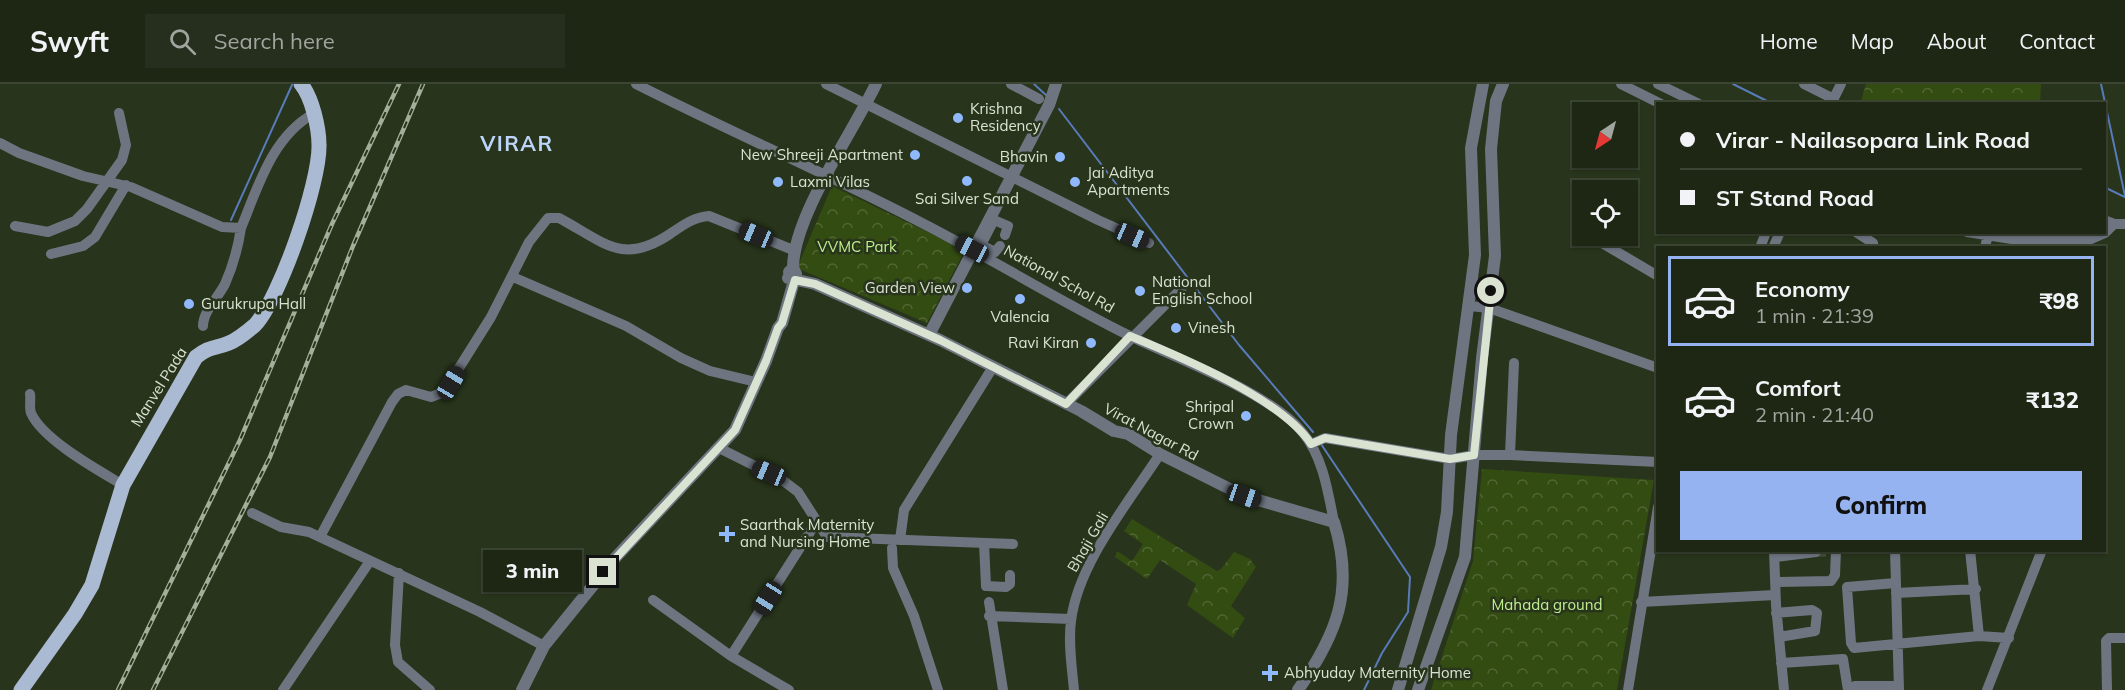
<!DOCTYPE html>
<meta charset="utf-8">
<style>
:root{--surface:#1e2714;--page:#262f1d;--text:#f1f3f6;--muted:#a1a5a0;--line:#3c4434;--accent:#95b2f1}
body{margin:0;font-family:Mulish,sans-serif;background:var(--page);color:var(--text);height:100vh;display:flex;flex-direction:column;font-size:22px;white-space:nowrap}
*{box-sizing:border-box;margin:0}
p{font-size:20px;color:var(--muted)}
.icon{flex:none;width:33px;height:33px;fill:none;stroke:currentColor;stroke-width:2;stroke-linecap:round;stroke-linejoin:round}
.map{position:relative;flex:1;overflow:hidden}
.details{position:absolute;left:1656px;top:162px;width:450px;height:306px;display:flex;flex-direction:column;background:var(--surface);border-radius:0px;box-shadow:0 2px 4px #0004,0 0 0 2px var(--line)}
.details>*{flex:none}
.guide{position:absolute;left:1656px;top:18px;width:450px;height:132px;border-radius:0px;box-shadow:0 2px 4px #0004,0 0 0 2px var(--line);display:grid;align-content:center;height:132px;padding:0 24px;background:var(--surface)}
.needle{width:39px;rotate:216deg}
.tools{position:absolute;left:1572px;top:18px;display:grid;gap:12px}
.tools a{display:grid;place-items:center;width:66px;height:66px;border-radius:0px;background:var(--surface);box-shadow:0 2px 4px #0004,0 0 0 2px var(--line);font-size:30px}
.end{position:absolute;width:27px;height:27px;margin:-14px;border:8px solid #dae2d2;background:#111;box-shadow:0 0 0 3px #111}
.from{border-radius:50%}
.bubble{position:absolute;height:42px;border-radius:0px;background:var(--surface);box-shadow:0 2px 4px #0004,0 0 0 2px var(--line);font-size:20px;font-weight:800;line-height:42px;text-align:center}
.car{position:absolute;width:18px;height:36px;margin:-18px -9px;border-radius:8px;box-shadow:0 0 4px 2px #0007;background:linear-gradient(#222 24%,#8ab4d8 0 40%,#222 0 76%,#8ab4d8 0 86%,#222 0)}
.guide b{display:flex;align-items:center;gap:21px;height:57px;font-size:22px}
.guide b+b{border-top:2px solid var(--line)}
.guide i{width:15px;height:15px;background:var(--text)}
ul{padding:10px 0 0;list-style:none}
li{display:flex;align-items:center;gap:18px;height:90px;margin:0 12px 9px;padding:0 12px;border:3px solid transparent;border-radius:0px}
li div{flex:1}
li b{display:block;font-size:22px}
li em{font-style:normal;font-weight:800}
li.on{border-color:var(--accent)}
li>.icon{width:54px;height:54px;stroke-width:1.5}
.cta{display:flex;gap:12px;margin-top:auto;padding:12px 24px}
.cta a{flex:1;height:69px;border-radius:0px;background:var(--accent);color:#111;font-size:24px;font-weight:800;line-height:69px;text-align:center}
header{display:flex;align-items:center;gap:36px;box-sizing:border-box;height:84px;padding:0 30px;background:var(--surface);border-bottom:2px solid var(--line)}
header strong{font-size:28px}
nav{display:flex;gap:33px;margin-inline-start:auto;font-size:21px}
.search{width:420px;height:54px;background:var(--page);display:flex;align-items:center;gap:15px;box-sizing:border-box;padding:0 21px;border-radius:0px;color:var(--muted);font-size:22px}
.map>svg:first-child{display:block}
</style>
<header>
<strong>Swyft</strong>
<div class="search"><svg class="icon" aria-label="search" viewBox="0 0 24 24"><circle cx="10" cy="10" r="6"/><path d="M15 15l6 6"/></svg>Search here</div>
<nav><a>Home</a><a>Map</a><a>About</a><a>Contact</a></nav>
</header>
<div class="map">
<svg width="2125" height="606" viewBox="0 0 2125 606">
<defs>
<pattern id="park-crowns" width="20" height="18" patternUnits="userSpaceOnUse" patternTransform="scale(1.5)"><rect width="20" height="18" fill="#334c12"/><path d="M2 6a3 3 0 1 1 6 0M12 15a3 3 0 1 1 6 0" fill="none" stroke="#506634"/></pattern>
</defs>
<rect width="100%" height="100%" fill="#28341b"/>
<!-- park -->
<path fill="url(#park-crowns)" d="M 1866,0 L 2041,0 L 2040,19 L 1865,19 L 1861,17 Z
M 832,102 L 965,166 L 927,239 L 797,184 Z
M 1482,385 L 1654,396 L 1617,606 L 1431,606 L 1473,477 Z
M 1132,435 L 1217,487 L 1221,485 L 1234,468 L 1250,475 L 1256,483 L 1231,522 L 1245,534 L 1233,554 L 1187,521 L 1196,500 L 1160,476 L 1147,495 L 1115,473 L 1117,467 L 1132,477 L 1143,460 L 1124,447 Z"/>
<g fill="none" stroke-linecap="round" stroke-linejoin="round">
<!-- stream -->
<path stroke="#587bb9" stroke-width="2" d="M 1034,0 L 1047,12
M 1733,0 L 1773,20
M 2101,0 L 2125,112
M 1059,25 L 1239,261 L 1313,348
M 2104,103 L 2125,113
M 231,136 L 292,1
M 1321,360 L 1410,493 L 1408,528 L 1382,569 L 1364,606"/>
<!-- minor-tunnel -->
<path stroke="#434e36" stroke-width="10" stroke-dasharray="10 5" stroke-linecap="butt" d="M 1816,468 L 1833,467"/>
<!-- minor -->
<path stroke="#6e7581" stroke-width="10" d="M 636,0 C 731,48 828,90 922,139 C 992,175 1059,217 1130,252 C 1177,275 1271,309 1303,349 C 1323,373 1328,408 1334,438
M 826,0 L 1098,136 L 1149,159
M 1011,0 L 1039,15
M 1621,0 L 1661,20
M 1658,0 L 1699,20
M 1804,0 L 1834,15
M 1831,20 L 1841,0
M 0,59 L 19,69 L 83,92 L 131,103 L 222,143 L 241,144 C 258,103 272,53 313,30
M 1582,128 L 1580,133 L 1582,146
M 2104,136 L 2114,140 L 2125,140
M 15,142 L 48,148 L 75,137 L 87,125 L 122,76 L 126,61 L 119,29
M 1856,148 L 1873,159 L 1874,164
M 1967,148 L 2018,156 L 2089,156 L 2105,149 L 2114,140
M 1590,152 L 1658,192
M 1000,162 L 995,168 L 981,161 L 994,136 L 1008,142 L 1005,151
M 1760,164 L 1766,148
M 1773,164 L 1780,148
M 1985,164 L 1988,150
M 51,170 L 83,162 L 95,153 L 126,101
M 513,193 L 626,242 L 681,274 L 710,287 L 756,298
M 1470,222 L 1489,224 L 1658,284
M 203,242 C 203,227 218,214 225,200 C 233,182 238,164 241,144
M 30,310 C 31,316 29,324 31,329 C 43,356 98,386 123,401
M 1066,320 L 1182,204
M 1311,360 L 1325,354 L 1450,375 L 1475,371 L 1510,371 L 1658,378
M 719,364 L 781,395 L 798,408 L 827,453 L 1013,460
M 1510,371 L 1514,279
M 252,429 L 281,443 L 309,448 L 480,528 L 544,562
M 320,453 L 392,318 L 398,310 L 406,306 L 431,313 L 444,308 L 491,233 L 529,158 L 548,134 L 559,134 C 604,158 622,182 670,150 C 683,141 694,133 709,132 L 793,166
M 900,456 L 904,426 L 993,283
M 984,459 L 986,502 L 1006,503 L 1010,500 L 1010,491
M 892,464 L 893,484 L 914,532 L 938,606
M 1774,466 L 1776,521 L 1784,606
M 1895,466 L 1899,606
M 1970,466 L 1979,552
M 1775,473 L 1816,468
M 399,489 L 395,561 L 398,578 L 430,606
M 1775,498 L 1831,497 L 1835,491 L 1836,466
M 1896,499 L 1847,503 L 1851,559 L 1854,564 L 1979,552 L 2009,554
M 1896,509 L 1976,505
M 653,516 L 731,572 L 789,606
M 989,518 L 1003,606
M 1641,518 L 1775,511
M 1776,529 L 1812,526 L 1817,529 L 1815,547 L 1779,553
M 989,532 L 1071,535
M 731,572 L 817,437
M 1781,579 L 1843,575 L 1848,606
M 1855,602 L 1899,602
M 283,606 L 370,477
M 1074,606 C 1072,584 1068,559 1071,537 C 1078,479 1129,418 1160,370
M 1628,606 L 1658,423
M 1987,606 L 2042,466
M 2107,606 L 2106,557 L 2109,554 L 2125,554"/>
<!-- tertiary -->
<path stroke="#6e7581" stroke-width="12" d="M 793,184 C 793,133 853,48 876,0
M 788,194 L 815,200 L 940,256 L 1081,327 L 1114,347 L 1128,350 L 1160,370 L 1244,412 L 1334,438 C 1355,506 1337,550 1298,606
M 929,251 L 1049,21 L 1056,0
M 522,606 L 544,562 L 616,473 L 735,346 L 766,277 L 778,244 L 782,239 L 796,190 L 793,184 L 789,188
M 1398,606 L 1441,463 L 1447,428 L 1451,351 L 1475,171 L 1471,64 L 1483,0
M 1418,606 L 1465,473 L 1482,274 L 1495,172 L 1491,65 L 1496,17 L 1503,0"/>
<!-- primary -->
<path stroke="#abbad3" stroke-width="15" d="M 21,606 L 75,530 L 92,501 L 123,401 L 196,273 C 210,262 214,265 229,259 C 237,256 248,247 255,241 C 280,214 320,98 319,61 C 319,44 312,13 301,0"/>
<defs>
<path id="rail" d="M 118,606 L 240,356 L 332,140 L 399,0
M 153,606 L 270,373 L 353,162 L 423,0"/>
</defs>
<!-- rail casing -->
<use href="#rail" stroke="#a5ae9b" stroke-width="4.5"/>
<!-- rail -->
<use href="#rail" stroke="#28341b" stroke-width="2" stroke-dasharray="7" stroke-linecap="butt"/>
</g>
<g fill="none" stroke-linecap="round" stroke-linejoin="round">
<!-- route -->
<path stroke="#dae2d2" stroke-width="8" d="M 603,488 L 735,346 L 766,277 L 778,244 L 782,239 L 795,196 L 815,200 L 940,256 L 1066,320 L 1130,252 C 1181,273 1282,315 1311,360 L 1325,354 L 1450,375 L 1474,371 L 1491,207"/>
</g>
<!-- markers -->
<g fill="#90b8fd" stroke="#28341b" stroke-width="2">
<circle cx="958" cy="34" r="6"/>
<circle cx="915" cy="71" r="6"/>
<circle cx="1060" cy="73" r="6"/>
<circle cx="967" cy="97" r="6"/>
<circle cx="778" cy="98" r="6"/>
<circle cx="1075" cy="98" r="6"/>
<circle cx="967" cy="204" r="6"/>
<circle cx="1140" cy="207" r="6"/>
<circle cx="1020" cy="215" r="6"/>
<circle cx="189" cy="220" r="6"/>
<circle cx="1176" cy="244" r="6"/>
<circle cx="1091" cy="259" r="6"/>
<circle cx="1246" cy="332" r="6"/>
<path d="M724 441h6v6h6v6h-6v6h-6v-6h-6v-6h6z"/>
<path d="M1267 580h6v6h6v6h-6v6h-6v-6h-6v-6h6z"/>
</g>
<g text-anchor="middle" stroke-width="5" stroke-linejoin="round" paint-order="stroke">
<!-- poi labels -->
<g font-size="15" fill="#dae2d2" stroke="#28341b" text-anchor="start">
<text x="970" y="30">Krishna<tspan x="970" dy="17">Residency</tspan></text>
<text x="903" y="76" text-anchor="end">New Shreeji Apartment</text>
<text x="1048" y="78" text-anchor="end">Bhavin</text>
<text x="1087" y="94">Jai Aditya<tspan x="1087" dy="17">Apartments</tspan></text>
<text x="790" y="103">Laxmi Vilas</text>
<text x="967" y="120" text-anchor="middle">Sai Silver Sand</text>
<text x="1152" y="203">National<tspan x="1152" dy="17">English School</tspan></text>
<text x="955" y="209" text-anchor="end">Garden View</text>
<text x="201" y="225">Gurukrupa Hall</text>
<text x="1020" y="238" text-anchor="middle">Valencia</text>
<text x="1188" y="249">Vinesh</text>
<text x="1079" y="264" text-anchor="end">Ravi Kiran</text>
<text x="1234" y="328" text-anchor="end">Shripal<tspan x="1234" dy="17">Crown</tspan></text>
<text x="740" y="446">Saarthak Maternity<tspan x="740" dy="17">and Nursing Home</tspan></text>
<text x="1284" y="594">Abhyuday Maternity Home</text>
</g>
<!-- park labels -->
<g font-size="15" fill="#bfee8e" stroke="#28341b">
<text x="857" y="168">VVMC Park</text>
<text x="1547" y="526">Mahada ground</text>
</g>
<!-- street labels -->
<g font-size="15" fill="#dae2d2" stroke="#28341b">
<text transform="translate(1059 195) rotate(29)" y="5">National Schol Rd</text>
<text transform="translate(159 303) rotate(-58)" y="5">Manvel Pada</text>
<text transform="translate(1151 348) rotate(28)" y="5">Virat Nagar Rd</text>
<text transform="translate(1088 458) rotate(-60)" y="5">Bhaji Gali</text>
</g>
<!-- district labels -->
<g font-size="21" font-weight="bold" letter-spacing="1.5" fill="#bdd4fb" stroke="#28341b">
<text x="517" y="67">VIRAR</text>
</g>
</g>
</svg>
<div class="tools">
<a><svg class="needle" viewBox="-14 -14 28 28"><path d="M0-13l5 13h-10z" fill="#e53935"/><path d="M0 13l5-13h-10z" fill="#a1a5a0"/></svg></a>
<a><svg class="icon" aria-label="locate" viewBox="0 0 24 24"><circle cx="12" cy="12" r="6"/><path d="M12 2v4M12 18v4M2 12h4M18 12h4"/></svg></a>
</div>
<i class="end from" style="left:1491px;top:207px"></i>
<i class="end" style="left:603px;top:488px"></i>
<div class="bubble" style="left:483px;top:466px;width:99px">3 min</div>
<i class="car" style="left:756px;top:151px;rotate:293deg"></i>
<i class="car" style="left:1132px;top:152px;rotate:114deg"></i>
<i class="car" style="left:972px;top:165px;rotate:298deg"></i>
<i class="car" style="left:451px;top:299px;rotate:31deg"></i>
<i class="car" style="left:769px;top:389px;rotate:293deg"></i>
<i class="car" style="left:1244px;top:412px;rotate:109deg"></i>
<i class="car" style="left:768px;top:514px;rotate:212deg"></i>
<div class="guide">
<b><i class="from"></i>Virar - Nailasopara Link Road</b>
<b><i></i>ST Stand Road</b>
</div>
<section class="details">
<ul>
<li class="on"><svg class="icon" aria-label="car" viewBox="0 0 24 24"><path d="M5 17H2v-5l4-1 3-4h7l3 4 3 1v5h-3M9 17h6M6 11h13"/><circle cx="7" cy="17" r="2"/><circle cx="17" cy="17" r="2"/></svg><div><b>Economy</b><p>1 min · 21:39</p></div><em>₹98</em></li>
<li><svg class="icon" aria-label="car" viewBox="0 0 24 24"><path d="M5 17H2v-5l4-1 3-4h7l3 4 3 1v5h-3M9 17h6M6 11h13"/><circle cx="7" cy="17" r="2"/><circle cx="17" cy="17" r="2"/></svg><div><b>Comfort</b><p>2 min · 21:40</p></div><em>₹132</em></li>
</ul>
<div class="cta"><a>Confirm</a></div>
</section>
</div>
